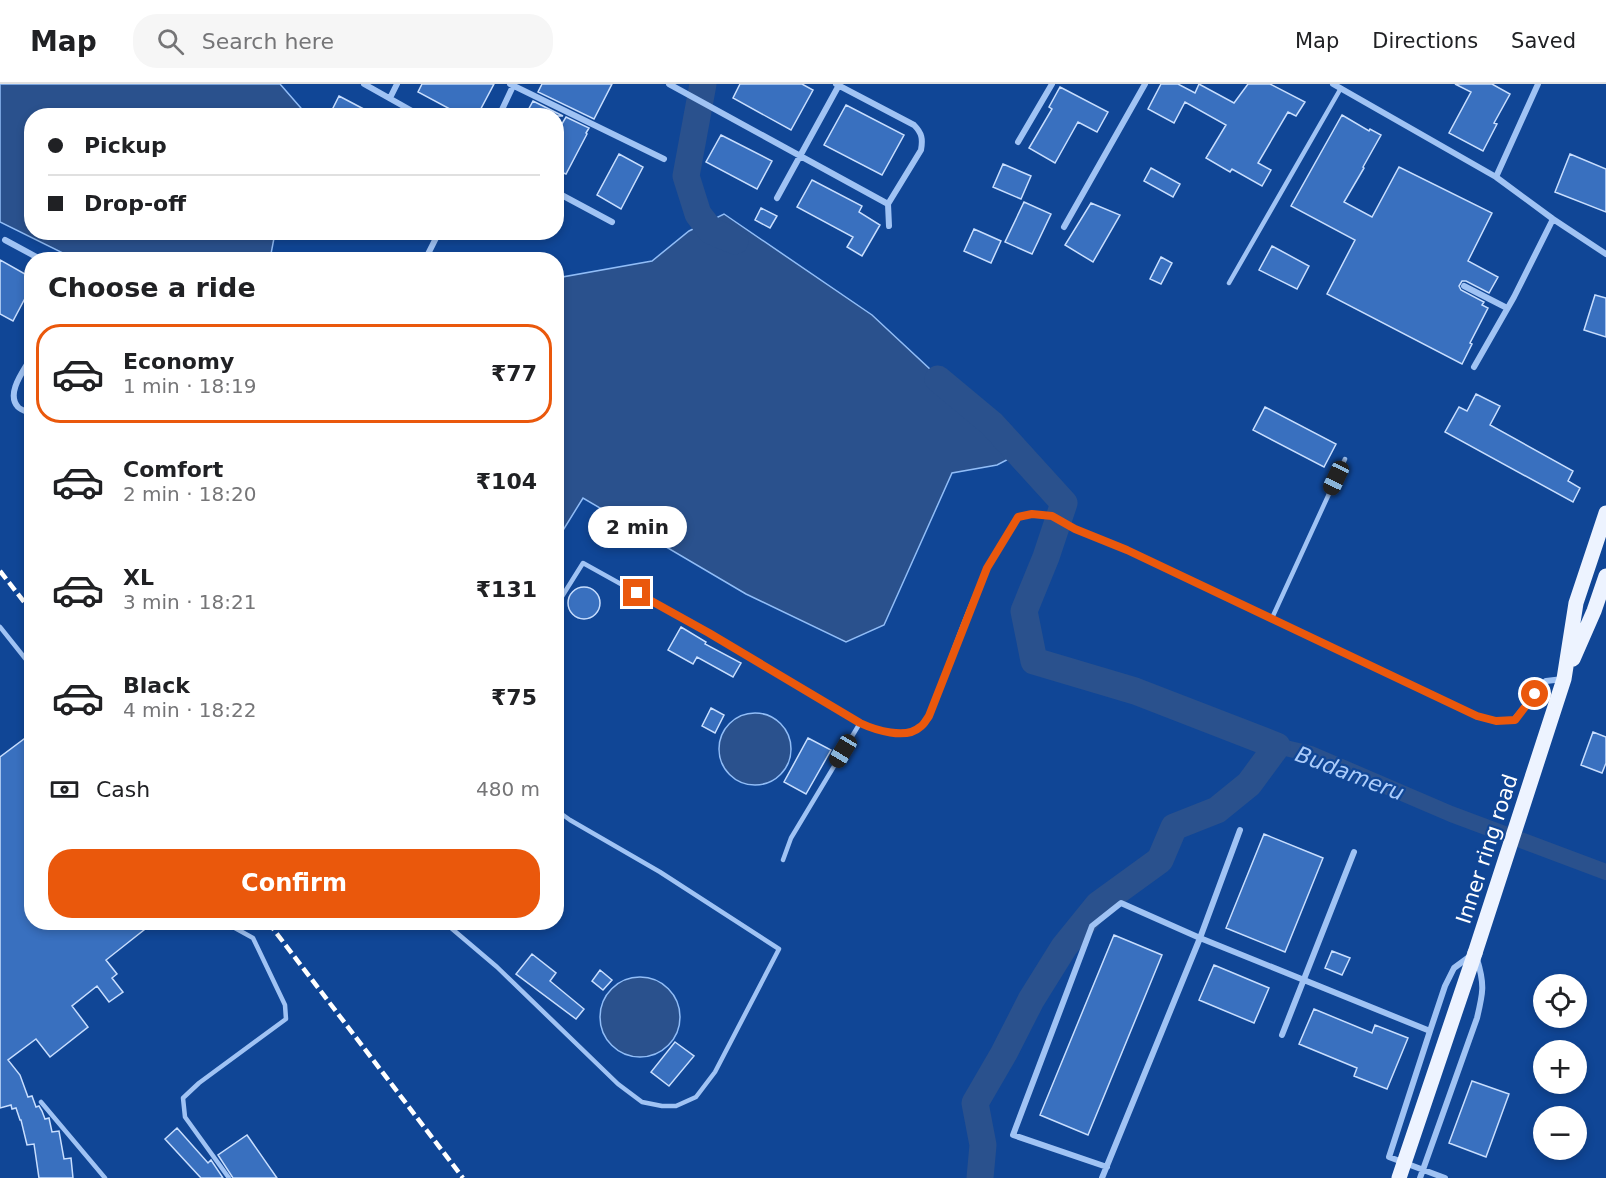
<!DOCTYPE html>
<meta charset="utf-8">
<style>
:root{--surface:#fff;--page:#f6f6f6;--text:#202124;--muted:#757577;--line:#e0e0e0;--accent:#ea580c}
body{margin:0;font-family:"DejaVu Sans",sans-serif;background:var(--page);color:var(--text);height:100vh;display:flex;flex-direction:column;font-size:22px;white-space:nowrap}
*{box-sizing:border-box;margin:0}
p{font-size:20px;color:var(--muted)}
.icon{flex:none;width:33px;height:33px;fill:none;stroke:currentColor;stroke-width:2;stroke-linecap:round;stroke-linejoin:round}
.map{position:relative;flex:1;overflow:hidden}
.side{position:absolute;left:24px;top:168px;width:540px;height:678px;display:flex;flex-direction:column;background:var(--surface);border-radius:24px;box-shadow:0 3px 9px #0003}
.side>*{flex:none}
.top-card{position:absolute;left:24px;top:24px;width:540px;height:132px;border-radius:24px;box-shadow:0 3px 9px #0003;display:grid;align-content:center;height:132px;padding:0 24px;background:var(--surface)}
.tools{position:absolute;left:1533px;top:890px;display:grid;gap:12px}
.tools a{display:grid;place-items:center;width:54px;height:54px;border-radius:50%;background:var(--surface);box-shadow:0 3px 9px #0003;font-size:30px}
.end{position:absolute;width:27px;height:27px;margin:-14px;border:8px solid #ea580c;background:#fff;box-shadow:0 0 0 3px #fff}
.from{border-radius:50%}
.bubble{position:absolute;height:42px;border-radius:21px;background:var(--surface);box-shadow:0 3px 9px #0003;font-size:20px;font-weight:700;line-height:42px;text-align:center}
.car{position:absolute;width:18px;height:36px;margin:-18px -9px;border-radius:8px;box-shadow:0 0 4px 2px #0007;background:linear-gradient(#222 24%,#8ab4d8 0 40%,#222 0 76%,#8ab4d8 0 86%,#222 0)}
.top-card b{display:flex;align-items:center;gap:21px;height:57px;font-size:22px}
.top-card b+b{border-top:2px solid var(--line)}
.top-card i{width:15px;height:15px;background:var(--text)}
ul{padding:0;list-style:none}
li{display:flex;align-items:center;gap:18px;height:99px;margin:0 12px 9px;padding:0 12px;border:3px solid transparent;border-radius:24px}
li div{flex:1}
li b{display:block;font-size:22px}
li em{font-style:normal;font-weight:700}
li.active{border-color:var(--accent)}
li>.icon{width:54px;height:54px;stroke-width:1.5}
h2{padding:0 24px;font-size:27px;line-height:72px}
.pay{display:flex;align-items:center;gap:15px;height:66px;padding:0 24px;font-size:22px}
.pay p{margin-inline-start:auto}
.cta{display:flex;gap:12px;margin-top:auto;padding:12px 24px}
.cta a{flex:1;height:69px;border-radius:24px;background:var(--accent);color:#fff;font-size:24px;font-weight:700;line-height:69px;text-align:center}
header{display:flex;align-items:center;gap:36px;box-sizing:border-box;height:84px;padding:0 30px;background:var(--surface);border-bottom:2px solid var(--line)}
header strong{font-size:28px}
nav{display:flex;gap:33px;margin-inline-start:auto;font-size:21px}
.search{width:420px;height:54px;background:var(--page);display:flex;align-items:center;gap:15px;box-sizing:border-box;padding:0 21px;border-radius:24px;color:var(--muted);font-size:22px}
.map>svg:first-child{display:block}
</style>
<header>
<strong>Map</strong>
<div class="search"><svg class="icon" aria-label="search" viewBox="0 0 24 24"><circle cx="10" cy="10" r="6"/><path d="M15 15l6 6"/></svg>Search here</div>
<nav><a>Map</a><a>Directions</a><a>Saved</a></nav>
</header>
<div class="map">
<svg width="1606" height="1094" viewBox="0 0 1606 1094">
<rect width="100%" height="100%" fill="#104696"/>
<!-- water -->
<path fill="#2a518d" stroke="#91bdf7" stroke-width="1.5" d="M 0,0 L 280,0 L 307,31 L 32,32 L 32,148 L 275,149 L 270,175 L 75,175 L 0,138 Z
M 724,130 L 872,231 L 1020,369 L 997,381 L 952,389 L 884,541 L 846,558 L 746,510 L 583,414 L 557,456 L 557,194 L 652,177 L 689,147 Z
M719 665a36 36 0 1 1 72 0a36 36 0 1 1-72 0Z
M600 933a40 40 0 1 1 80 0a40 40 0 1 1-80 0Z"/>
<g fill="none" stroke-linecap="round" stroke-linejoin="round">
<!-- canal -->
<path stroke="#2a518d" stroke-width="16" d="M 1277,662 L 1311,670 L 1451,730 L 1606,788"/>
<!-- river -->
<path stroke="#2a518d" stroke-width="27" d="M 703,0 L 686,92 L 698,130 L 711,147 L 735,157
M 938,295 L 992,340 L 1064,419 L 1046,473 L 1024,527 L 1034,577 L 1135,607 L 1277,662 L 1249,700 L 1217,726 L 1174,743 L 1160,776 L 1098,821 L 1064,863 L 1031,916 L 1004,969 L 975,1019 L 983,1061 L 980,1094"/>
</g>
<!-- building -->
<path fill="#3970bf" stroke="#c8defe" stroke-width="1.5" d="M 422,0 L 494,0 L 477,32 L 455,32 L 448,28 L 450,25 L 418,8 Z
M 542,0 L 612,0 L 594,35 L 538,8 Z
M 740,0 L 802,0 L 813,6 L 791,46 L 733,14 Z
M 1161,0 L 1178,0 L 1195,9 L 1199,0 L 1234,19 L 1248,0 L 1270,0 L 1305,18 L 1296,32 L 1288,28 L 1258,79 L 1271,86 L 1262,102 L 1232,85 L 1230,88 L 1206,74 L 1226,41 L 1185,18 L 1174,39 L 1148,25 Z
M 1455,0 L 1492,0 L 1510,10 L 1494,39 L 1497,40 L 1483,67 L 1449,49 L 1471,8 Z
M 1060,3 L 1108,28 L 1097,48 L 1078,38 L 1055,79 L 1029,64 L 1052,25 L 1049,23 Z
M 339,12 L 377,32 L 329,32 Z
M 533,17 L 563,32 L 525,32 Z
M 846,21 L 904,51 L 882,91 L 824,61 Z
M 1342,31 L 1369,47 L 1370,45 L 1381,51 L 1363,83 L 1364,84 L 1344,118 L 1372,133 L 1399,83 L 1492,129 L 1468,177 L 1498,193 L 1489,209 L 1466,197 L 1462,197 L 1459,202 L 1461,206 L 1484,218 L 1482,221 L 1488,224 L 1470,259 L 1472,260 L 1462,280 L 1327,210 L 1355,156 L 1291,122 Z
M 566,33 L 589,44 L 586,49 L 587,50 L 566,90 L 556,86 L 556,50 Z
M 721,51 L 772,77 L 757,105 L 706,78 Z
M 619,70 L 643,83 L 621,125 L 597,111 Z
M 1570,70 L 1606,85 L 1606,128 L 1555,108 Z
M 1003,80 L 1031,92 L 1021,115 L 993,103 Z
M 1151,84 L 1180,100 L 1173,113 L 1144,97 Z
M 812,96 L 862,122 L 859,128 L 880,141 L 862,172 L 847,163 L 853,153 L 797,123 Z
M 1024,118 L 1051,130 L 1032,170 L 1005,158 Z
M 1091,119 L 1120,131 L 1093,178 L 1065,161 Z
M 761,124 L 777,132 L 770,144 L 755,136 Z
M 974,145 L 1001,157 L 991,179 L 964,167 Z
M 1272,162 L 1309,182 L 1297,205 L 1259,186 Z
M 1161,173 L 1172,179 L 1161,200 L 1150,195 Z
M 0,176 L 32,194 L 32,201 L 13,237 L 0,230 Z
M 1595,211 L 1606,214 L 1606,253 L 1584,246 Z
M 1476,310 L 1500,322 L 1490,341 L 1573,387 L 1568,397 L 1580,404 L 1573,418 L 1445,348 L 1459,323 L 1467,327 Z
M 1265,323 L 1336,360 L 1324,383 L 1253,346 Z
M568 519a16 16 0 1 1 32 0a16 16 0 1 1-32 0Z
M 681,543 L 706,558 L 705,560 L 741,579 L 733,593 L 697,573 L 693,580 L 668,566 Z
M 711,624 L 724,631 L 715,649 L 702,642 Z
M 1593,648 L 1606,653 L 1606,679 L 1602,689 L 1581,681 Z
M 32,649 L 32,838 L 154,838 L 106,876 L 117,890 L 112,894 L 123,908 L 109,918 L 97,902 L 72,922 L 88,943 L 50,973 L 36,955 L 8,976 L 20,991 L 28,1013 L 32,1012 L 36,1023 L 39,1022 L 42,1027 L 45,1035 L 49,1034 L 52,1048 L 59,1047 L 64,1075 L 71,1074 L 73,1094 L 39,1094 L 34,1060 L 27,1061 L 21,1036 L 20,1036 L 16,1024 L 12,1025 L 11,1021 L 0,1024 L 0,673 Z
M 808,654 L 831,666 L 806,710 L 784,698 Z
M 1264,750 L 1323,774 L 1285,868 L 1226,844 Z
M 1114,851 L 1162,871 L 1088,1051 L 1040,1031 Z
M 1332,867 L 1350,874 L 1342,891 L 1325,884 Z
M 532,870 L 556,889 L 550,897 L 584,925 L 576,935 L 516,890 Z
M 1214,881 L 1269,904 L 1254,939 L 1199,916 Z
M 600,886 L 612,896 L 603,906 L 592,897 Z
M 1314,925 L 1372,949 L 1375,941 L 1408,954 L 1387,1005 L 1354,992 L 1357,984 L 1299,960 Z
M 675,958 L 694,972 L 669,1002 L 651,988 Z
M 1472,997 L 1509,1010 L 1486,1073 L 1449,1059 Z
M 177,1044 L 208,1079 L 211,1076 L 223,1094 L 201,1094 L 165,1055 Z
M 247,1051 L 277,1094 L 233,1094 L 218,1071 Z"/>
<g fill="none" stroke-linecap="round" stroke-linejoin="round">
<!-- service -->
<path stroke="#a0c3f4" stroke-width="4.5" d="M 1229,199 L 1341,4
M 556,522 L 583,479 L 709,549 L 860,639
M 1272,534 L 1345,375
M 0,543 L 32,583
M 783,776 L 791,754 L 860,639 C 875,646 906,656 920,643 C 924,640 926,636 929,632 C 955,565 976,492 1018,433 L 1032,430 L 1052,432
M 224,838 L 253,854 L 285,921 L 286,935 L 199,999 L 183,1014 L 185,1033 L 229,1094
M 444,838 L 497,883 L 618,1000 L 642,1018 L 662,1022 L 676,1022 L 696,1013 L 715,988 L 779,865 L 660,788 L 570,736 L 556,726
M 41,1018 L 105,1094"/>
<!-- minor -->
<path stroke="#a0c3f4" stroke-width="6" d="M 364,0 L 421,32
M 510,0 L 664,75
M 669,0 L 888,120
M 836,0 L 914,41 C 922,49 923,55 921,66 L 888,120 L 889,142
M 1333,0 L 1496,93 L 1553,135 L 1606,170
M 390,14 L 397,0
M 499,32 L 514,0
M 1018,58 L 1052,0
M 1496,93 L 1538,0
M 556,108 L 612,138
M 777,114 L 839,1
M 1064,143 L 1145,0
M 5,156 L 42,176
M 425,176 L 439,148
M 1464,202 L 1507,224
M 32,272 C 25,285 5,309 18,323 C 21,326 28,328 32,330
M 1474,283 L 1514,213 L 1553,135
M 1052,432 L 1075,445 L 1127,466 L 1477,632 L 1496,637 L 1514,636 L 1546,597 L 1563,595
M 1430,947 L 1445,902 L 1454,884 L 1469,873
M 1282,951 L 1354,768
M 1107,1083 L 1013,1051 L 1092,842 L 1121,819 L 1200,854 L 1430,947 L 1389,1073 L 1445,1094
M 1102,1094 L 1200,854 L 1240,746
M 1420,1094 L 1477,934 C 1483,909 1485,901 1477,875"/>
<!-- primary -->
<path stroke="#edf3ff" stroke-width="15" d="M 1573,575 L 1594,527 L 1606,492
M 1475,869 L 1564,595 L 1576,519 L 1606,429"/>
<!-- rail -->
<path stroke="#fff" stroke-width="4.5" stroke-dasharray="10 4.5" stroke-linecap="butt" d="M 0,487 L 32,528
M 268,838 L 463,1094"/>
<!-- primary-bridge -->
<path stroke="#edf3ff" stroke-width="15" d="M 1399,1094 L 1475,869"/>
</g>
<g fill="none" stroke-linecap="round" stroke-linejoin="round">
<!-- route -->
<path stroke="#ea580c" stroke-width="8" d="M 637,509 L 709,549 L 860,639 C 875,646 906,656 920,643 C 924,641 926,636 929,632 L 987,484 L 1018,433 L 1032,430 L 1052,432 L 1075,445 L 1127,466 L 1477,632 L 1496,637 L 1515,636 L 1535,610"/>
</g>
<g text-anchor="middle" stroke-width="4.5" stroke-linejoin="round" paint-order="stroke">
<!-- street labels -->
<g font-size="21" fill="#fff" stroke="#104696">
<text transform="translate(1487 765) rotate(-72)" y="7">Inner ring road</text>
</g>
<!-- water labels -->
<g font-size="22" font-style="italic" fill="#accdfb" stroke="#104696">
<text transform="translate(1350 689) rotate(21)" y="8">Budameru</text>
</g>
</g>
</svg>
<div class="tools">
<a><svg class="icon" aria-label="locate" viewBox="0 0 24 24"><circle cx="12" cy="12" r="6"/><path d="M12 2v4M12 18v4M2 12h4M18 12h4"/></svg></a>
<a>+</a>
<a>−</a>
</div>
<i class="end from" style="left:1535px;top:610px"></i>
<i class="end" style="left:637px;top:509px"></i>
<div class="bubble" style="left:588px;top:422px;width:99px">2 min</div>
<i class="car" style="left:1336px;top:394px;rotate:205deg"></i>
<i class="car" style="left:843px;top:667px;rotate:211deg"></i>
<div class="top-card">
<b><i class="from"></i>Pickup</b>
<b><i></i>Drop-off</b>
</div>
<section class="side">
<h2>Choose a ride</h2>
<ul>
<li class="active"><svg class="icon" aria-label="car" viewBox="0 0 24 24"><path d="M5 17H2v-5l4-1 3-4h7l3 4 3 1v5h-3M9 17h6M6 11h13"/><circle cx="7" cy="17" r="2"/><circle cx="17" cy="17" r="2"/></svg><div><b>Economy</b><p>1 min · 18:19</p></div><em>₹77</em></li>
<li><svg class="icon" aria-label="car" viewBox="0 0 24 24"><path d="M5 17H2v-5l4-1 3-4h7l3 4 3 1v5h-3M9 17h6M6 11h13"/><circle cx="7" cy="17" r="2"/><circle cx="17" cy="17" r="2"/></svg><div><b>Comfort</b><p>2 min · 18:20</p></div><em>₹104</em></li>
<li><svg class="icon" aria-label="car" viewBox="0 0 24 24"><path d="M5 17H2v-5l4-1 3-4h7l3 4 3 1v5h-3M9 17h6M6 11h13"/><circle cx="7" cy="17" r="2"/><circle cx="17" cy="17" r="2"/></svg><div><b>XL</b><p>3 min · 18:21</p></div><em>₹131</em></li>
<li><svg class="icon" aria-label="car" viewBox="0 0 24 24"><path d="M5 17H2v-5l4-1 3-4h7l3 4 3 1v5h-3M9 17h6M6 11h13"/><circle cx="7" cy="17" r="2"/><circle cx="17" cy="17" r="2"/></svg><div><b>Black</b><p>4 min · 18:22</p></div><em>₹75</em></li>
</ul>
<div class="pay"><svg class="icon" aria-label="cash" viewBox="0 0 24 24"><path d="M3 7h18v10H3z"/><circle cx="12" cy="12" r="2"/></svg>Cash<p>480 m</p></div>
<div class="cta"><a>Confirm</a></div>
</section>
</div>
